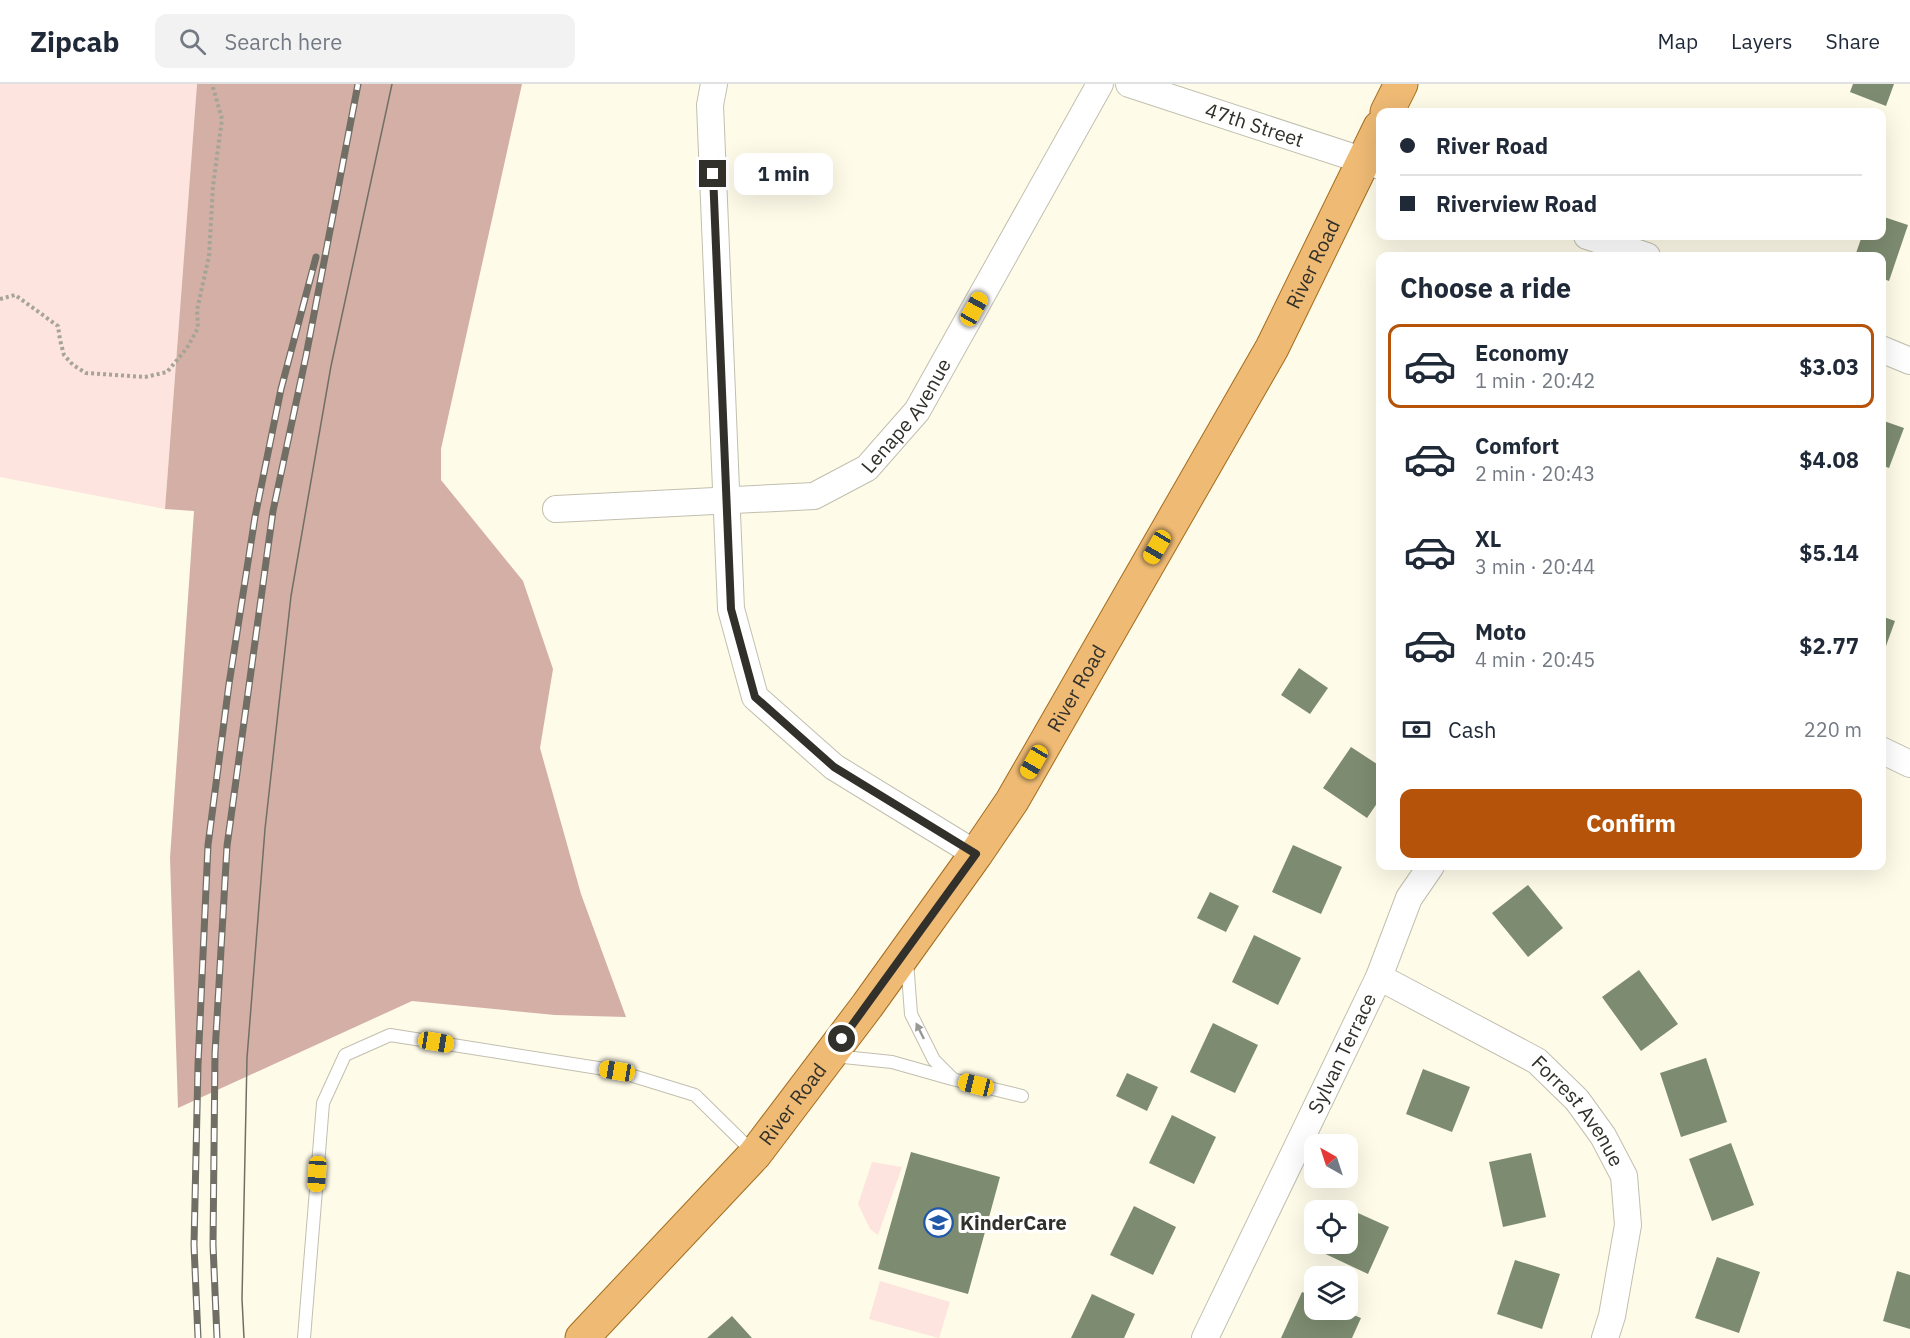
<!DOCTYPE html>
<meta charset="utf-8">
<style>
:root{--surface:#fff;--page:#f2f2f3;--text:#1f2937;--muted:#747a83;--line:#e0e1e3;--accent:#b45309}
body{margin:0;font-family:"IBM Plex Sans",sans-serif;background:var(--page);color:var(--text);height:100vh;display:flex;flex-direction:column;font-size:22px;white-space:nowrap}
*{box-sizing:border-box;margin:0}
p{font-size:20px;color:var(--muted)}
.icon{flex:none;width:33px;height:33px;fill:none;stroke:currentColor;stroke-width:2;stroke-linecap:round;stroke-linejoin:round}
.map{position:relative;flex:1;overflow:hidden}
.sheet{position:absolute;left:1376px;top:168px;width:510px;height:618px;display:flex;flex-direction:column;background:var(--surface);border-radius:12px;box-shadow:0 6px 24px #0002}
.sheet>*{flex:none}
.hud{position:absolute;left:1376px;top:24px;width:510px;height:132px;border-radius:12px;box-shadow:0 6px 24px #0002;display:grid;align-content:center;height:132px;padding:0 24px;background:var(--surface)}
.needle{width:39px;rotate:321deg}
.tools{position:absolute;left:1304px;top:1050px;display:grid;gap:12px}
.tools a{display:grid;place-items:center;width:54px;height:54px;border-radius:12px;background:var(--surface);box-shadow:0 6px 24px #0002;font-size:30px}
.end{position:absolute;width:27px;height:27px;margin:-14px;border:8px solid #31302a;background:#fff;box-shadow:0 0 0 3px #fff}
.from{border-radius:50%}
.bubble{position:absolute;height:42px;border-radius:12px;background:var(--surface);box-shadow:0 6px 24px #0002;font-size:20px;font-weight:700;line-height:42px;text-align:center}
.car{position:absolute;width:18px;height:36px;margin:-18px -9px;border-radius:8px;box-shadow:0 0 4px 2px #0007;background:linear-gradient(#f5c518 24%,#345 0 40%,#f5c518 0 76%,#345 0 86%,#f5c518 0)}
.hud b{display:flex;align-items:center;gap:21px;height:57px;font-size:22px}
.hud b+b{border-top:2px solid var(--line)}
.hud i{width:15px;height:15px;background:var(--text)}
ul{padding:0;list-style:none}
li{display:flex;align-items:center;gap:18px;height:84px;margin:0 12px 9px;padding:0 12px;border:3px solid transparent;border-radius:12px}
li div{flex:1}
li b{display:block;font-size:22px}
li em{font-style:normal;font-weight:700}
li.active{border-color:var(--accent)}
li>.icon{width:54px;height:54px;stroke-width:1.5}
h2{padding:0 24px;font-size:27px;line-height:72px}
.pay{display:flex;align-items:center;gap:15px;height:66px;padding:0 24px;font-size:22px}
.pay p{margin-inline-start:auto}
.action{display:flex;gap:12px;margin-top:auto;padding:12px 24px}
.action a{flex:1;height:69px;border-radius:12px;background:var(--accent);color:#fff;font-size:24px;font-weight:700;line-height:69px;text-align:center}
header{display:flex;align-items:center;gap:36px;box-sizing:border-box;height:84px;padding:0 30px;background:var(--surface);border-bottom:2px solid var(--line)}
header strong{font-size:28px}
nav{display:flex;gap:33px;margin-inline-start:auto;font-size:21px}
.search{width:420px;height:54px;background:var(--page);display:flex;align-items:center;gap:15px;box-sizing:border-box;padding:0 21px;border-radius:12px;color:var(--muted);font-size:22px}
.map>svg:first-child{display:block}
</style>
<header>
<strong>Zipcab</strong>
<div class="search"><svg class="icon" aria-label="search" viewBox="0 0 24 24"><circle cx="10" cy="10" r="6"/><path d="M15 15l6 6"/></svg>Search here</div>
<nav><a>Map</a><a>Layers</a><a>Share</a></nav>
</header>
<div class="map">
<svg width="1910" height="1254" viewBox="0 0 1910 1254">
<rect width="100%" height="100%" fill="#fefbe9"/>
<!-- green -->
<path fill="#fde4de" d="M 0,0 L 197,0 L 165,425 L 0,393 Z
M 872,1078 L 902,1083 L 878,1151 L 870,1145 L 858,1120 Z
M 880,1197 L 950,1218 L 939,1254 L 869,1235 Z"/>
<!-- forest -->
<path fill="#d3afa6" d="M 197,0 L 522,0 L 441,365 L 441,396 L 523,497 L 553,585 L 540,664 L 581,810 L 626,933 L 555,931 L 412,917 L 178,1024 L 170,774 L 194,427 L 165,425 Z"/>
<!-- building -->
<path fill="#7d8c70" d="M 1853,0 L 1894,0 L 1886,22 L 1850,8 Z
M 1881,132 L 1908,141 L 1889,197 L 1881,194 L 1881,172 L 1855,172 L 1862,152 L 1881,152 Z
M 1881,336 L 1904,344 L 1889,384 L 1881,381 Z
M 1881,532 L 1895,537 L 1881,576 Z
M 1299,584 L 1328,604 L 1310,630 L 1281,611 Z
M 1351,663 L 1380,682 L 1380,715 L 1367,734 L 1323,704 Z
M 1293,761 L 1342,783 L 1321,830 L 1272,808 Z
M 1528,801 L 1563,844 L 1528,873 L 1492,829 Z
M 1210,808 L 1239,822 L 1226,848 L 1197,834 Z
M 1254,851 L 1301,874 L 1278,921 L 1232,898 Z
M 1639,886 L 1678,940 L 1641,967 L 1602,913 Z
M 1213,939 L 1258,961 L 1235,1009 L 1190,988 Z
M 1706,974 L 1727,1038 L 1681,1053 L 1660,989 Z
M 1423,985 L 1470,1003 L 1452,1048 L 1406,1030 Z
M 1127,989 L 1158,1003 L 1147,1027 L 1116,1012 Z
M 1172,1031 L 1216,1053 L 1194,1100 L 1149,1079 Z
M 1731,1059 L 1754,1121 L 1712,1137 L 1689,1075 Z
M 911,1068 L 1000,1093 L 968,1210 L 878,1185 Z
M 1531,1069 L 1546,1133 L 1503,1143 L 1489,1078 Z
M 1338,1120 L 1389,1143 L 1368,1190 L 1317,1166 L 1320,1160 L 1347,1160 L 1347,1126 L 1335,1126 Z
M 1134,1122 L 1176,1143 L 1153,1191 L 1110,1171 Z
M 1717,1173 L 1760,1188 L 1739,1249 L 1695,1234 Z
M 1515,1176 L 1560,1190 L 1542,1245 L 1497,1230 Z
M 1897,1187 L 1910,1191 L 1910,1245 L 1883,1237 Z
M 1302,1208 L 1314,1213 L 1314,1226 L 1341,1226 L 1361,1234 L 1352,1254 L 1281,1254 Z
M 1092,1210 L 1135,1230 L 1124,1254 L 1071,1254 Z
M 732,1232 L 752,1254 L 707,1254 Z"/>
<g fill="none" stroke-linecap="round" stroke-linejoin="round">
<defs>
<path id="service" d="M 907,877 L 911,930 L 934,976 L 952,994
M 834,972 L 892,978 L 952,995 L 1022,1012
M 304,1254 L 323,1019 L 345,971 L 390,951 L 617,987 L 695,1011 L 754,1069"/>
<g id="minor">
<path d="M 714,0 L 710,21 L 731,525 L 755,613 L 834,683 L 976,770"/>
<path id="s1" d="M 1129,0 L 1380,82"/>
<path d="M 1587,152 L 1647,172"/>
<path d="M 1881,265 L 1910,277"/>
<path id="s2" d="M 556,425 L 814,412 L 867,384 L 917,327 L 1100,0"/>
<path d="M 1881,666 L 1910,680"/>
<path id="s3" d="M 1379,893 L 1537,977 L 1577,1016 L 1603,1052 L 1624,1092 L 1628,1141 L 1612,1232 L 1605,1254"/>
<path id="s4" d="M 1205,1254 L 1379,893 L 1409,814 L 1431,782"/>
</g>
<g id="primary">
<path d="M 1387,28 L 1401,0"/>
<path id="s5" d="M 582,1254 L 755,1070 L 867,922 L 976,770 L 1012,717 L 1272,264 L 1380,43"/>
</g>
</defs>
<!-- service casing -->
<use href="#service" stroke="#c2bfaf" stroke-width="14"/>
<!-- minor casing -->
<use href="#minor" stroke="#c2bfaf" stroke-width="28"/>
<!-- primary casing -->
<use href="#primary" stroke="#a46c1e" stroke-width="35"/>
<!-- path -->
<path stroke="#a6a497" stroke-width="4" stroke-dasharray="3 3" stroke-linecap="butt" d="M 0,215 L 15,211 L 58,242 L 60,256 L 64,271 L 73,281 L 86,289 L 145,293 L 167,288 L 187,264 L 198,244 L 197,226 L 209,172 L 213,102 L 222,35 L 212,0"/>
<!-- service -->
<use href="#service" stroke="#fff" stroke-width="12"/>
<!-- minor -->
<use href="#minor" stroke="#fff" stroke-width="26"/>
<!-- primary -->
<use href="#primary" stroke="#eeba74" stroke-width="33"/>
<!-- tram -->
<path stroke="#716f65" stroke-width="1.5" d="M 244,1254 L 242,1215 L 247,974 L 265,745 L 291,512 L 331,282 L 392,0"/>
<defs>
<path id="rail" d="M 198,1254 L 194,1161 L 198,981 L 208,761 L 229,600 L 255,433 L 281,305 L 316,173
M 217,1254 L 213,1161 L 215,969 L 227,762 L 273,427 L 306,272 L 358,0"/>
</defs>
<!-- rail casing -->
<use href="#rail" stroke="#716f65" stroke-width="7"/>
<!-- rail -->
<use href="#rail" stroke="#fff" stroke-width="4.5" stroke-dasharray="14" stroke-linecap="butt"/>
</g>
<!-- one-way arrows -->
<defs><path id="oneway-solid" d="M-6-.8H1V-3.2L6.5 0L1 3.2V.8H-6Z" transform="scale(1.5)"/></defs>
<use fill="#989894" href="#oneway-solid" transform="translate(920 947) rotate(-116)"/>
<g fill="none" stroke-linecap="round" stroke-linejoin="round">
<!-- route -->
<path stroke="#31302a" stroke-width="8" d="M 713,90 L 731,525 L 755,613 L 834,683 L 976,770 L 842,955"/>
</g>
<!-- icons -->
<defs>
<symbol id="school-ring" viewBox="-11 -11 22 22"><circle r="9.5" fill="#fff" stroke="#2058aa" stroke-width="1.5"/><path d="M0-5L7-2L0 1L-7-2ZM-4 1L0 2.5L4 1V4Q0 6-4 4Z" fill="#2058aa"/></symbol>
</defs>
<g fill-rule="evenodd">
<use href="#school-ring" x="922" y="1122" width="33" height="33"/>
</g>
<g text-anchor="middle" stroke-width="6" stroke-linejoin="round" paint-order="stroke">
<!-- street labels -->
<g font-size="20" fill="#31302a" stroke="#fff">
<text dy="7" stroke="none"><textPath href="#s1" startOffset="132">47th Street</textPath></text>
<text dy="7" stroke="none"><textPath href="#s5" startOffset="1305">River Road</textPath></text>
<text dy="7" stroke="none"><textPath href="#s2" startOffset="384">Lenape Avenue</textPath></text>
<text dy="7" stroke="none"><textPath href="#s5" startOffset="819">River Road</textPath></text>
<text dy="7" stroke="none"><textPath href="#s4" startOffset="316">Sylvan Terrace</textPath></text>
<text dy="7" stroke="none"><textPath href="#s5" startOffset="315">River Road</textPath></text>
<text dy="7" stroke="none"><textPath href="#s3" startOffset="244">Forrest Avenue</textPath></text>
</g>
<!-- poi labels -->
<g font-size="20" font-weight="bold" fill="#31302a" stroke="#fff" text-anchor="start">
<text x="960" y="1146">KinderCare</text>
</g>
</g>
</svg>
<div class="tools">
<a><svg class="needle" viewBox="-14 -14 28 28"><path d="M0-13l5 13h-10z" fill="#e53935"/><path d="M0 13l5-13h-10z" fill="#747a83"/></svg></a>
<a><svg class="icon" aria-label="locate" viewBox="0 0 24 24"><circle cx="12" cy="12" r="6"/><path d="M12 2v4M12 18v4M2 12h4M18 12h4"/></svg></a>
<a><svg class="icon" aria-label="layers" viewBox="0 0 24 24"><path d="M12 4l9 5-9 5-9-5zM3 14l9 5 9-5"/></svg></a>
</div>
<i class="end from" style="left:842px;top:955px"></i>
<i class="end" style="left:713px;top:90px"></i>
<div class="bubble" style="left:734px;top:69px;width:99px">1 min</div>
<i class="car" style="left:974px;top:225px;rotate:29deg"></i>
<i class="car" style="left:1157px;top:463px;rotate:210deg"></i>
<i class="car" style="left:1034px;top:678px;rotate:210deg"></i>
<i class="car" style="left:436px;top:958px;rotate:99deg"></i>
<i class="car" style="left:617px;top:987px;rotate:279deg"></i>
<i class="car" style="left:976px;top:1001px;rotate:284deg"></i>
<i class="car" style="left:317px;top:1090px;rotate:184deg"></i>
<div class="hud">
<b><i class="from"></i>River Road</b>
<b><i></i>Riverview Road</b>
</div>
<section class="sheet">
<h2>Choose a ride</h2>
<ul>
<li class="active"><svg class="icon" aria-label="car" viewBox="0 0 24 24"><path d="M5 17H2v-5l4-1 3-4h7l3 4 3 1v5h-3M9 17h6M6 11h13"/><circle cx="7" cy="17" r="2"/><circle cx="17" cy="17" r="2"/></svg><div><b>Economy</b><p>1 min · 20:42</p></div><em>$3.03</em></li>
<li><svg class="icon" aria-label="car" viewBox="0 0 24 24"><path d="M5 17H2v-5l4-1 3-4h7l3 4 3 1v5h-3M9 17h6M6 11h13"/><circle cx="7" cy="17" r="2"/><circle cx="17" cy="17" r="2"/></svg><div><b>Comfort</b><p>2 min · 20:43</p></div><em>$4.08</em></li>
<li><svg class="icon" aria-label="car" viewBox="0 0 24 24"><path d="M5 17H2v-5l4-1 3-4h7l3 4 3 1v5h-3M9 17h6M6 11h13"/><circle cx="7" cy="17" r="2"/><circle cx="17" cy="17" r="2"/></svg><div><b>XL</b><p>3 min · 20:44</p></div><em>$5.14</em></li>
<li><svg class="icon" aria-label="car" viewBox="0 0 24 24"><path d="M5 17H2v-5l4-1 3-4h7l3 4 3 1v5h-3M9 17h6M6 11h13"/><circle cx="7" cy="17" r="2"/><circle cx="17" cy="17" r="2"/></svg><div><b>Moto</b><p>4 min · 20:45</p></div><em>$2.77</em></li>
</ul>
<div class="pay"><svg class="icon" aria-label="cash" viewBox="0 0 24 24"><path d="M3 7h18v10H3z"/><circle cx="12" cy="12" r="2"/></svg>Cash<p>220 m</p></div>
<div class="action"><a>Confirm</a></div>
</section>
</div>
